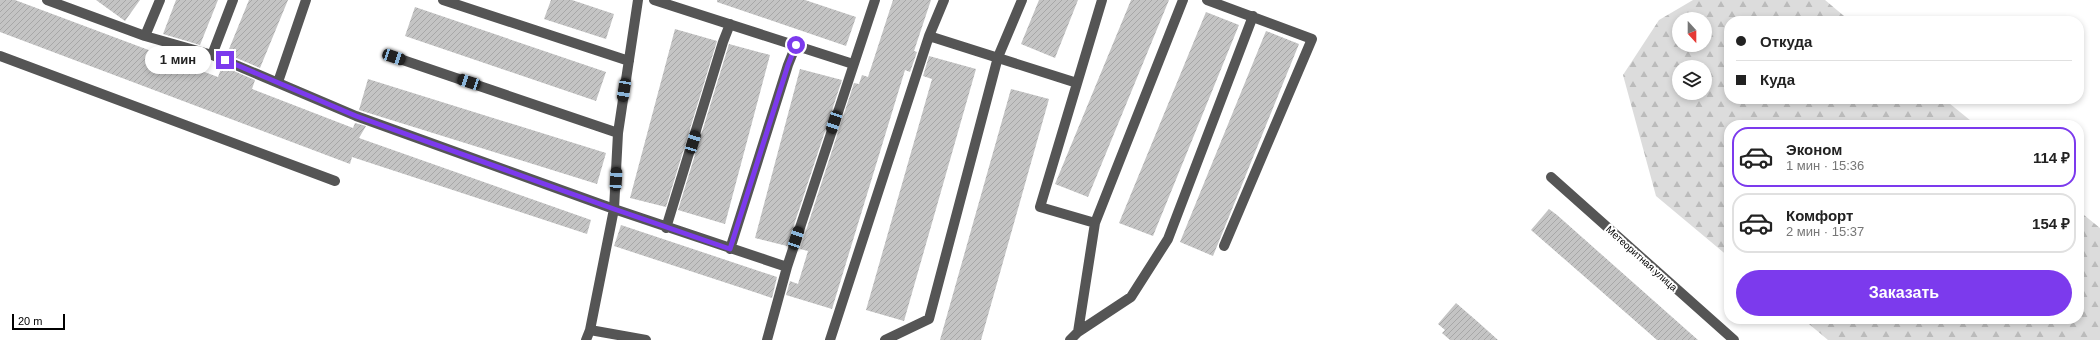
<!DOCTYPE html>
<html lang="ru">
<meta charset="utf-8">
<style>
:root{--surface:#fff;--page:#f2f2f2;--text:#222;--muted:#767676;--line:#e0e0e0;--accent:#7c3aed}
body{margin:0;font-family:Helvetica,sans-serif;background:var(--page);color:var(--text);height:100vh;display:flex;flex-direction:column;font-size:15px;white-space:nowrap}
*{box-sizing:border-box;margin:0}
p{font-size:13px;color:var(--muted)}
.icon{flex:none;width:22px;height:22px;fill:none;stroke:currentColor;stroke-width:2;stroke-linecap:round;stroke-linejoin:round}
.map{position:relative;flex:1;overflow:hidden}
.details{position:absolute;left:1724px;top:120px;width:360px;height:204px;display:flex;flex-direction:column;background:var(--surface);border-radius:16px;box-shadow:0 2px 6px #0003}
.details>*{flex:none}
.banner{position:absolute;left:1724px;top:16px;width:360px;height:88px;border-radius:16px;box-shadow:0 2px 6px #0003;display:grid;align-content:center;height:88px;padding:0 12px;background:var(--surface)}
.needle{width:26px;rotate:159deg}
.fabs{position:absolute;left:1672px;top:12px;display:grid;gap:8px}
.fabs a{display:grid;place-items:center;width:40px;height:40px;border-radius:50%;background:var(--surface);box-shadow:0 2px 6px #0003;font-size:20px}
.scale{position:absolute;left:12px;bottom:10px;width:53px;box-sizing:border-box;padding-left:4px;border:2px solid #000;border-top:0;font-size:11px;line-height:14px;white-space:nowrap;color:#000;-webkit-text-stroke:3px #fff;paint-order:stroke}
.end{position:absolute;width:18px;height:18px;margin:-9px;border:5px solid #7c3aed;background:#fff;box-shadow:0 0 0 2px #fff}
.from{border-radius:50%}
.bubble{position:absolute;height:28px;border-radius:14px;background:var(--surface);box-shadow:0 2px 6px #0003;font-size:13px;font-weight:700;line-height:28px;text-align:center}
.car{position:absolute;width:12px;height:24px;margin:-12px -6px;border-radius:5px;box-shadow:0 0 3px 1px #0007;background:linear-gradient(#222 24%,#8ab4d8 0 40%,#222 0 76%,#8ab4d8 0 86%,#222 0)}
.banner b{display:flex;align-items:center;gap:14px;height:38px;font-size:15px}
.banner b+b{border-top:1px solid var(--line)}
.banner i{width:10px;height:10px;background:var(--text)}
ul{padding:7px 0 0;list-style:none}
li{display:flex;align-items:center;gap:12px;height:60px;margin:0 8px 6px;padding:0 4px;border:2px solid var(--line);border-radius:16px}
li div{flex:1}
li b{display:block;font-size:15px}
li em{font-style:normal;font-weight:700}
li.selected{border-color:var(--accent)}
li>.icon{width:36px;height:36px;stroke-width:1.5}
.primary-button{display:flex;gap:8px;margin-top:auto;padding:8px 12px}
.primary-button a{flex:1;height:46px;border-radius:24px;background:var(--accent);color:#fff;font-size:16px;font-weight:700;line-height:46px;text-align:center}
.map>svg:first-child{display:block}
</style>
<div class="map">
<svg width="2100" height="340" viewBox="0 0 2100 340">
<defs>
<pattern id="forest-firs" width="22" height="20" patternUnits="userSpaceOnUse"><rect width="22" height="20" fill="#dcdcdc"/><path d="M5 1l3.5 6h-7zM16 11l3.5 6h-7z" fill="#bbb"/></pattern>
<pattern id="building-hatch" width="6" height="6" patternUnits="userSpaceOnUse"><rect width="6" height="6" fill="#c4c4c4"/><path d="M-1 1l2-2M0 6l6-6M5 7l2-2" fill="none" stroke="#a7a7a7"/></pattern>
</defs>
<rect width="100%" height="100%" fill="#fff"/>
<!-- forest -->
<path fill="url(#forest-firs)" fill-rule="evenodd" d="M 1693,0 L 1825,0 L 1850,21 L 1729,21 L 1729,99 L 1944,99 L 1976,125 L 1729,125 L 1729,257 L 1656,196 L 1623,75 L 1659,20 ZM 1679,19 L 1705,19 L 1705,45 L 1679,45 ZM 1679,67 L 1705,67 L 1705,93 L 1679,93 Z
M 2079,211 L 2100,228 L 2100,340 L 1828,340 L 1803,319 L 2079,319 Z"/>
<!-- building -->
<path fill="url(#building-hatch)" d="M 0,0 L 15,0 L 178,61 L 160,47 L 195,57 L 191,67 L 218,77 L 222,66 L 255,80 L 252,89 L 353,128 L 355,123 L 366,126 L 359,138 L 591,220 L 587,234 L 352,157 L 350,164 L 0,32 Z
M 96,0 L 140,0 L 125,21 Z
M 176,0 L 218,0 L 200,45 L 163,34 Z
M 249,0 L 288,0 L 260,68 L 227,54 Z
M 551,0 L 572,0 L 614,14 L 606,39 L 544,19 Z
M 717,0 L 805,0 L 856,17 L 846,46 L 717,2 Z
M 893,0 L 931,0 L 914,51 L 917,52 L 910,72 L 905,70 L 832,309 L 786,295 L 790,281 L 798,284 L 808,251 L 800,249 L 854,83 L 859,84 L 862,75 L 868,77 Z
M 1039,0 L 1078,0 L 1055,58 L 1021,44 Z
M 1131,0 L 1169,0 L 1088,197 L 1055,184 Z
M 415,7 L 606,72 L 596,101 L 405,36 Z
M 1206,12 L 1239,25 L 1153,236 L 1119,223 Z
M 675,29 L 717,41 L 666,207 L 630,198 Z
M 1266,31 L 1299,44 L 1213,256 L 1180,242 Z
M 729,44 L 770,55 L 725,224 L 678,210 Z
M 929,56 L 976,69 L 904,321 L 866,310 L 932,79 L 923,76 Z
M 800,69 L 842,80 L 787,246 L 755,238 Z
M 368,79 L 606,153 L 597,184 L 359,110 Z
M 1011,89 L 1049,99 L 981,340 L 940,340 Z
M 1549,209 L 1557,215 L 1698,340 L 1657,340 L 1593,284 L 1531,230 Z
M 621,225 L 777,277 L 772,298 L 614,246 Z
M 1456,303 L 1478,322 L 1498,340 L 1450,340 L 1442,333 L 1445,330 L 1438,324 Z"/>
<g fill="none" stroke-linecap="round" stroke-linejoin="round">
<!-- minor -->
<path stroke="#555" stroke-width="10" d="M 47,0 L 145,36 L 212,55 L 356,116 L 614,209 L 787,267
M 443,0 L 629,61
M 654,0 L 853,64
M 1207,0 L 1312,39 L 1224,246
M 145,36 L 160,0
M 929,36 L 1077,83
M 212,55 L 233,0
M 0,56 L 335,181
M 394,57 L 618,133
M 278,82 L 306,0
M 1551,177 L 1734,340
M 1095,223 L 1183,0
M 666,228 L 723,42 L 730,24
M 730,249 L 788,65 L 796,45
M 590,330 L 646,340
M 1078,332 L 1095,223 L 1040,207 L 1102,0
M 586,340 L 590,330 L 614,209 L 618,133 L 638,0
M 767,340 L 787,267 L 875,0
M 830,340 L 929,36 L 944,0
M 885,340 L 929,319 L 998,57 L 1022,0
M 1070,340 L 1078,332 L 1131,297 L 1168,239 L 1253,16"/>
</g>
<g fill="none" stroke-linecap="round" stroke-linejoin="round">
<!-- route -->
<path stroke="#7c3aed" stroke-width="5" d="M 225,60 L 356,116 L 614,209 L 730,249 L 788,65 L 796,45"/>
</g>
<g text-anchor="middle" stroke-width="4" stroke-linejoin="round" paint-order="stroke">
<!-- street labels -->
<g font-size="10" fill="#000" stroke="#fff">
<text transform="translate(1642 258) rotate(42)" y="4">Метеоритная улица</text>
</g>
</g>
</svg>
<div class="fabs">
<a><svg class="needle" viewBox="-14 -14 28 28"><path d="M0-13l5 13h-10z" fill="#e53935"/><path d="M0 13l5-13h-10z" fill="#767676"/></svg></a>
<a><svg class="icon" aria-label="layers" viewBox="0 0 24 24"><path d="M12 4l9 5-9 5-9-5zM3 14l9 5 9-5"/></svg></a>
</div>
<div class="scale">20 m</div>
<i class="end from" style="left:796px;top:45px"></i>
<i class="end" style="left:225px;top:60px"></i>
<div class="bubble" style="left:145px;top:46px;width:66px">1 мин</div>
<i class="car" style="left:394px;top:57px;rotate:109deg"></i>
<i class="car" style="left:469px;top:82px;rotate:288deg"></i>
<i class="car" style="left:624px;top:90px;rotate:189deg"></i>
<i class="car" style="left:834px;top:122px;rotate:198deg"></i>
<i class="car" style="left:693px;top:142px;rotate:17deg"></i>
<i class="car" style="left:616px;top:179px;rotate:3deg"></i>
<i class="car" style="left:796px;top:238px;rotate:18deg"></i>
<div class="banner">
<b><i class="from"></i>Откуда</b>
<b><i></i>Куда</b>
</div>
<section class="details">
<ul>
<li class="selected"><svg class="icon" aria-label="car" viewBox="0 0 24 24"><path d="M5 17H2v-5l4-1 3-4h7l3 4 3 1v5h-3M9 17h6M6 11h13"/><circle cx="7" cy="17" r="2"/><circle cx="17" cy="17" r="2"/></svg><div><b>Эконом</b><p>1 мин · 15:36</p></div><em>114 ₽</em></li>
<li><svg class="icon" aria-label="car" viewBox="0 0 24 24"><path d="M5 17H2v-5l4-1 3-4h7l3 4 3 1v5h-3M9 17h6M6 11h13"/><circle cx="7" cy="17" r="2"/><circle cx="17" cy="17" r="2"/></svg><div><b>Комфорт</b><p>2 мин · 15:37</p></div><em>154 ₽</em></li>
</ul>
<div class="primary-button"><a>Заказать</a></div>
</section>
</div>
